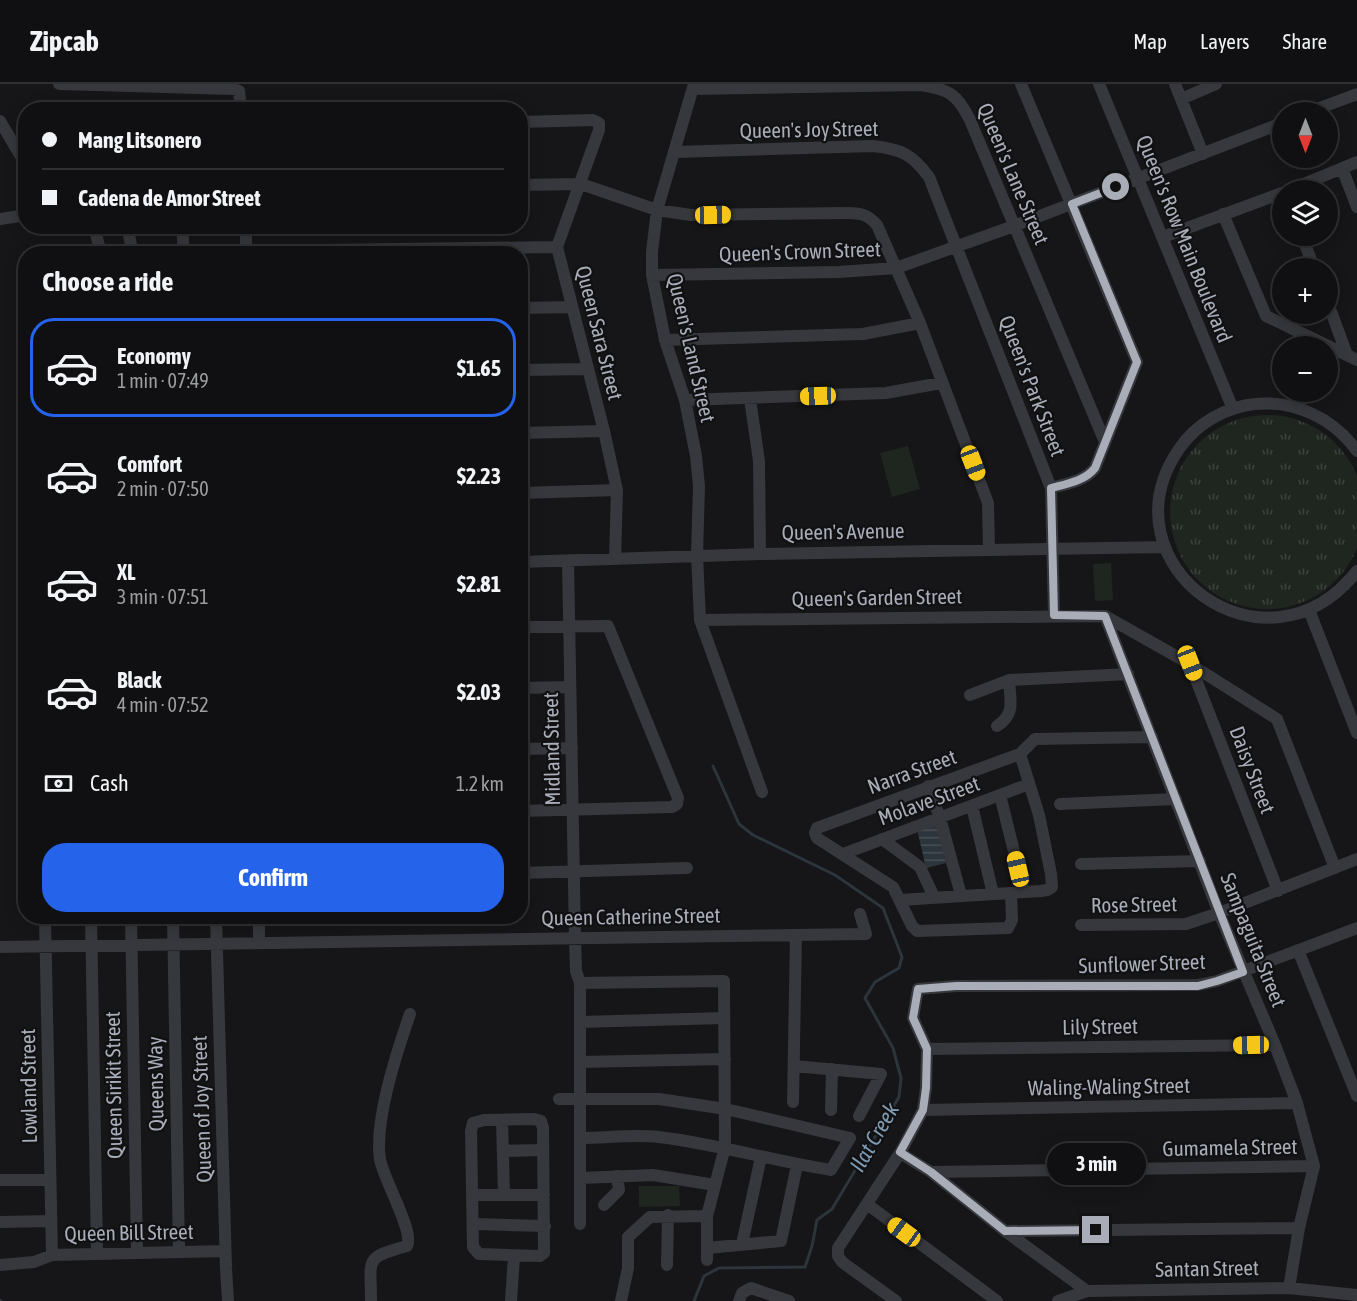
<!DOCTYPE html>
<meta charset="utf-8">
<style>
:root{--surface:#101012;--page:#1e1e20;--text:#f1f3f6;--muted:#9c9d9f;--line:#303032;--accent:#2563eb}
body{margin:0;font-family:"Asap Condensed",sans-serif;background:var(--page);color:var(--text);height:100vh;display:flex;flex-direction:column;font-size:22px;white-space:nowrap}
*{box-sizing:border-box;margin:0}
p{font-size:20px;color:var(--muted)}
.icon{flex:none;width:33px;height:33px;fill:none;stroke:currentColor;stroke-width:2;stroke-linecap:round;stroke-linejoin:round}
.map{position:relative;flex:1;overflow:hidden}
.details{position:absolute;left:18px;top:162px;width:510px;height:678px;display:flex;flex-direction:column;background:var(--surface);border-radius:24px;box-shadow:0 3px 15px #0003,0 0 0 2px var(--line)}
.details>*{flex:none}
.top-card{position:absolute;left:18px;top:18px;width:510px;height:132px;border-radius:24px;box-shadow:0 3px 15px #0003,0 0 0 2px var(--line);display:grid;align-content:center;height:132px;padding:0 24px;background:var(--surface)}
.needle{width:39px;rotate:180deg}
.buttons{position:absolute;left:1272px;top:18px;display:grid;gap:12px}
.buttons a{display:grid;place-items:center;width:66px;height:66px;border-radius:50%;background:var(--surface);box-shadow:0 3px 15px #0003,0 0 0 2px var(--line);font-size:30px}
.end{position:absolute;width:27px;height:27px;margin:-14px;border:8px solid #a8adb8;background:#111;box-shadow:0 0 0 3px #111}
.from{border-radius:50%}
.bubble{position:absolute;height:42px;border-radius:21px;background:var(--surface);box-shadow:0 3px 15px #0003,0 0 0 2px var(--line);font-size:20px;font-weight:700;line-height:42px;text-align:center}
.car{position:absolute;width:18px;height:36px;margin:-18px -9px;border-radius:8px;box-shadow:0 0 4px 2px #0007;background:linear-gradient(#f5c518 24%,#345 0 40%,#f5c518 0 76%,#345 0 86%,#f5c518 0)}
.top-card b{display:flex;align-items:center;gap:21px;height:57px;font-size:22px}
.top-card b+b{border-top:2px solid var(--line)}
.top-card i{width:15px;height:15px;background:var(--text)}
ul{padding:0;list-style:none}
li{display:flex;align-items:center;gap:18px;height:99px;margin:0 12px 9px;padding:0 12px;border:3px solid transparent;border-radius:24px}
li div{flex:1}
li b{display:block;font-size:22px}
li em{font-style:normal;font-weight:700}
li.current{border-color:var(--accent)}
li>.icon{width:54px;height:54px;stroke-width:1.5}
h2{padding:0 24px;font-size:27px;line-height:72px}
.pay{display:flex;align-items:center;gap:15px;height:66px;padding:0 24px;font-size:22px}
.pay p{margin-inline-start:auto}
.primary-button{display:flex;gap:12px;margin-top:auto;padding:12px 24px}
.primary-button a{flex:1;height:69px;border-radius:24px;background:var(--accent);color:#fff;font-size:24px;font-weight:700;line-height:69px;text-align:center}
header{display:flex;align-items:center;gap:36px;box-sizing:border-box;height:84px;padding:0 30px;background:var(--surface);border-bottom:2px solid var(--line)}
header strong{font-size:28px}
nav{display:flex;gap:33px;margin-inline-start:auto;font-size:21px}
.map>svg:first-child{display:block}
</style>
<header>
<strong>Zipcab</strong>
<nav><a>Map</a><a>Layers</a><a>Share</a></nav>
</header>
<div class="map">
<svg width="1357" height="1217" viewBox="0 0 1357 1217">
<defs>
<pattern id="grass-tufts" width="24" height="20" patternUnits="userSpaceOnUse" patternTransform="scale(1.5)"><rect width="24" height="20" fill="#1e261f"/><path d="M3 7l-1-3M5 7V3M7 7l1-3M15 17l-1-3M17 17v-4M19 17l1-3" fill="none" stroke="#3c433d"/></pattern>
<pattern id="water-rules" width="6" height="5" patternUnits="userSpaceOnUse" patternTransform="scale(1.5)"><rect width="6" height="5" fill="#2c353c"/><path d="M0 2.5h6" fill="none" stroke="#485056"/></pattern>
</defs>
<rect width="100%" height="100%" fill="#161618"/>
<!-- grass -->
<path fill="url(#grass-tufts)" d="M1170 428a97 97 0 1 1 194 0a97 97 0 1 1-194 0Z"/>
<!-- pitch -->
<path fill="#1e261f" d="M 908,362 L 920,405 L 892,413 L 880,369 Z
M 1111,479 L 1113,516 L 1095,517 L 1093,480 Z
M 639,1102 L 679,1102 L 680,1122 L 639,1123 Z"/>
<!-- water -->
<path fill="url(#water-rules)" d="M 937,740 L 946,779 L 926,784 L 917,745 Z"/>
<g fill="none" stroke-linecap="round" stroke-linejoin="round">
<!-- stream -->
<path stroke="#2c353c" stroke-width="3" d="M 0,1216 L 1,1217
M 694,1217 L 704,1192 L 719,1184 L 805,1183 L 812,1162 L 817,1136 L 832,1125 L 899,1013 L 901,994 L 893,964 L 865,914 L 875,898 L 899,884 L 902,873 L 883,824 L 835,791 L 753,751 L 739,740 L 713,682"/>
<!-- minor -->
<path stroke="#37383d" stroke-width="12" d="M 59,0 L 234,5 L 239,7 L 241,26
M 694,0 L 657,126 L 652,168 L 652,191 L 665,256 L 685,316 L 696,372 L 699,402 L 697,471 L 700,536 L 762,708
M 1021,0 L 1137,278 L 1095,384 C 1085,397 1066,400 1051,404
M 1099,0 L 1233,325
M 1175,0 L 1203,70
M 693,5 L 920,1 C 949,5 957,10 970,36 L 1105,358
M 1181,15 L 1216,0
M 1309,28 L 1357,10
M 0,37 L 26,81
M 520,38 L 593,36 L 599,39 L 599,46 L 557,163 L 604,347 L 617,406 L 615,475
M 675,68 L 873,62 C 901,65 912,70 929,93 L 1051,404 L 1054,531
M 1342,84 L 1357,123
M 520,101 L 581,100 L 657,126 L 691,131 L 849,129 C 861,129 868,131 877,141 L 920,239 L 988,419 L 989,465
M 1289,106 L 1357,78
M 1223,130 L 1266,232 L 1357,276
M 0,135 L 26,131
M 94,142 L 101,170
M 127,142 L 133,170
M 182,142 L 184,170
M 1302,152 L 1314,184
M 1163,153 L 1282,109
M 246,167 L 557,163
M 246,170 L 246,142
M 652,191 L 839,188 L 896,184 L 1014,142 L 1282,39
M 1328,219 L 1347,271
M 520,224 L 571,223
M 665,256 L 863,250 L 920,239
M 520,286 L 587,285
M 750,315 L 759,377 L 760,470
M 685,316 L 886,309 L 941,299
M 520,349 L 604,347
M 1357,367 C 1333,334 1295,316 1255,320 C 1225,323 1196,340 1179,365 C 1100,480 1265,603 1357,487
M 520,409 L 617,406
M 568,477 L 575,853 L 576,887 L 580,899 L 580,1140
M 520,478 L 760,470 L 1165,463
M 1309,526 L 1357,649
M 1105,532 L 1219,829 L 1275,961 L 1297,1019 L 1314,1082 L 1299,1144 L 1289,1204
M 700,536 L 1105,532 L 1190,580 L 1277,635 L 1335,784
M 520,543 L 608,542 L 678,714 L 677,720 L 672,723 L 520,727
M 1190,580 L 1278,807
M 520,604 L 570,603
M 970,611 L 1009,596 L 1128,590
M 997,642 C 1016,630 1010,616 1009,596
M 520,665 L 572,664
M 928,702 L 940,734 L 961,811
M 1000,711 L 1024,808
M 1060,720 L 1176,715
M 972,722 L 993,810
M 882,755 L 920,783 L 934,813
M 843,770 L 1029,700
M 1081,780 L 1200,777
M 520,789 L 687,784
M 1011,809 L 1012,836 L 1008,844 L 917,847 L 912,842 L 893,803 L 817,754 L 815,749 L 817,744 L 1020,670 L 1035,655 L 1152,653
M 900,816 L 1041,807 L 1047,806 L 1052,803 L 1051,790 L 1039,731 L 1020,670
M 45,832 L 52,1171
M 91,832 L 97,1168
M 131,832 L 137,1168
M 173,832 L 179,1167
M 216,832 L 226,1184 L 228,1217
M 259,832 L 259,859
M 1081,841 L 1186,840 L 1219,829 L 1357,775
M 0,863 L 866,850 L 860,830
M 1298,866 L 1357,1012
M 580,899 L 724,897 L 725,1063 L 707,1132 L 707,1176
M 580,938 L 724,934
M 927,965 L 1275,961
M 580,978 L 725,975
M 794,982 L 881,990 L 859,1032
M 559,1015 L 659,1015 L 726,1025 L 850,1054 L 831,1086 C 773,1077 717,1060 659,1053 C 634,1050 606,1054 581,1054
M 793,1018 L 796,851
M 831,1026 L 832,985
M 923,1026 L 1297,1019
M 534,1035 L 541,1037 L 543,1044 L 544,1169 L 540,1172 L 479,1170 L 473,1163 L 471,1047 L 473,1039 L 484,1036 Z
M 502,1036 L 504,1111
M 503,1067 L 543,1066
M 900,1069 L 931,1088 L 1005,1147 L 1087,1207
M 931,1088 L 1314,1082
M 580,1094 L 653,1091 L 715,1101
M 0,1096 L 50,1096
M 472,1111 L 544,1111
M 867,1120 L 997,1217
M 604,1121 L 619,1106 L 617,1092
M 0,1138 L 51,1137
M 473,1140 L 545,1142
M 1005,1147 L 1299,1144
M 742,1160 L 761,1073
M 707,1164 L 781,1157 L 797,1081
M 0,1181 L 34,1178 L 52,1171 L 225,1167
M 667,1181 L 668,1131
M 371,1217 C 371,1175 363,1174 407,1162 C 415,1148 383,1095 380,1075 C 374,1037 397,967 410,930
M 511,1217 L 514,1173
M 621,1217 L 628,1184 L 628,1153 L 650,1133 L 707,1132
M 739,1217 L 742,1209 L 751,1204 L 789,1217
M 896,1217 L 842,1178 L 838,1172 L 838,1164 L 900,1069 L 923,1026 L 926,1004 L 927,965 L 913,934 L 918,905 L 956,902 L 1198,901 L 1217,897 L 1357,844
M 1058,1217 L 1087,1207 L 1289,1204 L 1357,1211"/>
</g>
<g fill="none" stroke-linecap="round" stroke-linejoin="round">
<!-- route -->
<path stroke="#a8adb8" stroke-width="8" d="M 1096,1146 L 1005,1147 L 931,1088 L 900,1068 L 923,1026 L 926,1004 L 927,965 L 913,934 L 918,905 L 956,902 L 1198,902 L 1217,897 L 1243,888 L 1105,532 L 1054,531 L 1051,404 C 1066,400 1085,397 1095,384 L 1137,278 L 1072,120 L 1116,103"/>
</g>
<g text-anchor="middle" stroke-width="4.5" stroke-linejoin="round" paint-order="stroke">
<!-- street labels -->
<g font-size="21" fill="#a8adb8" stroke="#111113">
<text transform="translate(809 46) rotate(-1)" y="7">Queen's Joy Street</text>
<text transform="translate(1013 90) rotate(67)" y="7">Queen's Lane Street</text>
<text transform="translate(1184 155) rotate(68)" y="7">Queen's Row Main Boulevard</text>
<text transform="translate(800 168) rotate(-2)" y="7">Queen's Crown Street</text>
<text transform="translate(599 249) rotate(76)" y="7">Queen Sara Street</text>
<text transform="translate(691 264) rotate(77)" y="7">Queen's Land Street</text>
<text transform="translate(1032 302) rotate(69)" y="7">Queen's Park Street</text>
<text transform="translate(843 448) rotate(-1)" y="7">Queen's Avenue</text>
<text transform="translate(877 514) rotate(-1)" y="7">Queen's Garden Street</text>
<text transform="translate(552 665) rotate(-91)" y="7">Midland Street</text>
<text transform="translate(1252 686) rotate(69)" y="7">Daisy Street</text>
<text transform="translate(912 688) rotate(-20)" y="7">Narra Street</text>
<text transform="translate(929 717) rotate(-20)" y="7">Molave Street</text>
<text transform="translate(1134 821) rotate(-1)" y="7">Rose Street</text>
<text transform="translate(631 833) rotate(-1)" y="7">Queen Catherine Street</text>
<text transform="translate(1253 856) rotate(68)" y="7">Sampaguita Street</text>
<text transform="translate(1142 880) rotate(-2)" y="7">Sunflower Street</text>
<text transform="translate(1100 943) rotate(-1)" y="7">Lily Street</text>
<text transform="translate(156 1000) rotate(-91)" y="7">Queens Way</text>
<text transform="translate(114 1001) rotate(-91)" y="7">Queen Sirikit Street</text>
<text transform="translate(29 1002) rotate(-91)" y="7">Lowland Street</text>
<text transform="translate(1109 1003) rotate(-1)" y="7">Waling-Waling Street</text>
<text transform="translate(202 1025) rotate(-92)" y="7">Queen of Joy Street</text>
<text transform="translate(1230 1064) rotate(-1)" y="7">Gumamela Street</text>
<text transform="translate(129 1149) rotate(-1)" y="7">Queen Bill Street</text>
<text transform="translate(1207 1185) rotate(-1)" y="7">Santan Street</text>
</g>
<!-- water labels -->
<g font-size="22" font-style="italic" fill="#7f9bb3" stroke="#111113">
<text transform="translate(874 1053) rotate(-60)" y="8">Ilat Creek</text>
</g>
</g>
</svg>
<div class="buttons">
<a><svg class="needle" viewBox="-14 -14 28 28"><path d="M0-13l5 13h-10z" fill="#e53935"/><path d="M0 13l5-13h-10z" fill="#9c9d9f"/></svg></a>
<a><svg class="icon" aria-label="layers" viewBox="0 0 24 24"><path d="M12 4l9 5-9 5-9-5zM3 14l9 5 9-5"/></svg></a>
<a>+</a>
<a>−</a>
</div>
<i class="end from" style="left:1116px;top:103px"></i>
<i class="end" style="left:1096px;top:1146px"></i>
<div class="bubble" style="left:1047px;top:1059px;width:99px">3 min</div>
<i class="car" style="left:713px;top:131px;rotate:89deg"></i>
<i class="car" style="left:818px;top:312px;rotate:268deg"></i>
<i class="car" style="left:973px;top:379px;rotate:159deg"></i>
<i class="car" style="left:1190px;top:579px;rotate:159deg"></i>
<i class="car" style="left:1018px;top:785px;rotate:347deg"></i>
<i class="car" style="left:1251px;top:961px;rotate:269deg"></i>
<i class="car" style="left:904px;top:1148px;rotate:306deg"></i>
<div class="top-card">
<b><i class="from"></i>Mang Litsonero</b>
<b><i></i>Cadena de Amor Street</b>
</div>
<section class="details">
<h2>Choose a ride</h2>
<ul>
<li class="current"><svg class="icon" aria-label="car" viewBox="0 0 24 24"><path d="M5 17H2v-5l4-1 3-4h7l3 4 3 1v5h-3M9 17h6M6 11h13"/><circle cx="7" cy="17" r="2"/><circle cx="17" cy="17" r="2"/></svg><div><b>Economy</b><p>1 min · 07:49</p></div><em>$1.65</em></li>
<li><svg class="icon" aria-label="car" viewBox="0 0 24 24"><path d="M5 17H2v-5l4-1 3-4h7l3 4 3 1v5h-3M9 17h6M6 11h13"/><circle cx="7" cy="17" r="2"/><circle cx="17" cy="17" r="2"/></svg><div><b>Comfort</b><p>2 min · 07:50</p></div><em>$2.23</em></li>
<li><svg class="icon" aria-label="car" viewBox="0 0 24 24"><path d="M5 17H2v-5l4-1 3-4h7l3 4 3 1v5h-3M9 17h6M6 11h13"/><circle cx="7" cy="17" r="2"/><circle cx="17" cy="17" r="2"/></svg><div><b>XL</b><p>3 min · 07:51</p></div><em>$2.81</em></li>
<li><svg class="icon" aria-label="car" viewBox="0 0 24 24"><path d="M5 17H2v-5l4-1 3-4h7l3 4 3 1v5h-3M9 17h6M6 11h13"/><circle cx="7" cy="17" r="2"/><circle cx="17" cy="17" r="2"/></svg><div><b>Black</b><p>4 min · 07:52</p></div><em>$2.03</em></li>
</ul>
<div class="pay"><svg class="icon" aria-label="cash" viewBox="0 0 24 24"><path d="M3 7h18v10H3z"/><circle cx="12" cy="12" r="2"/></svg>Cash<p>1.2 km</p></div>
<div class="primary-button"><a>Confirm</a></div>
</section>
</div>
